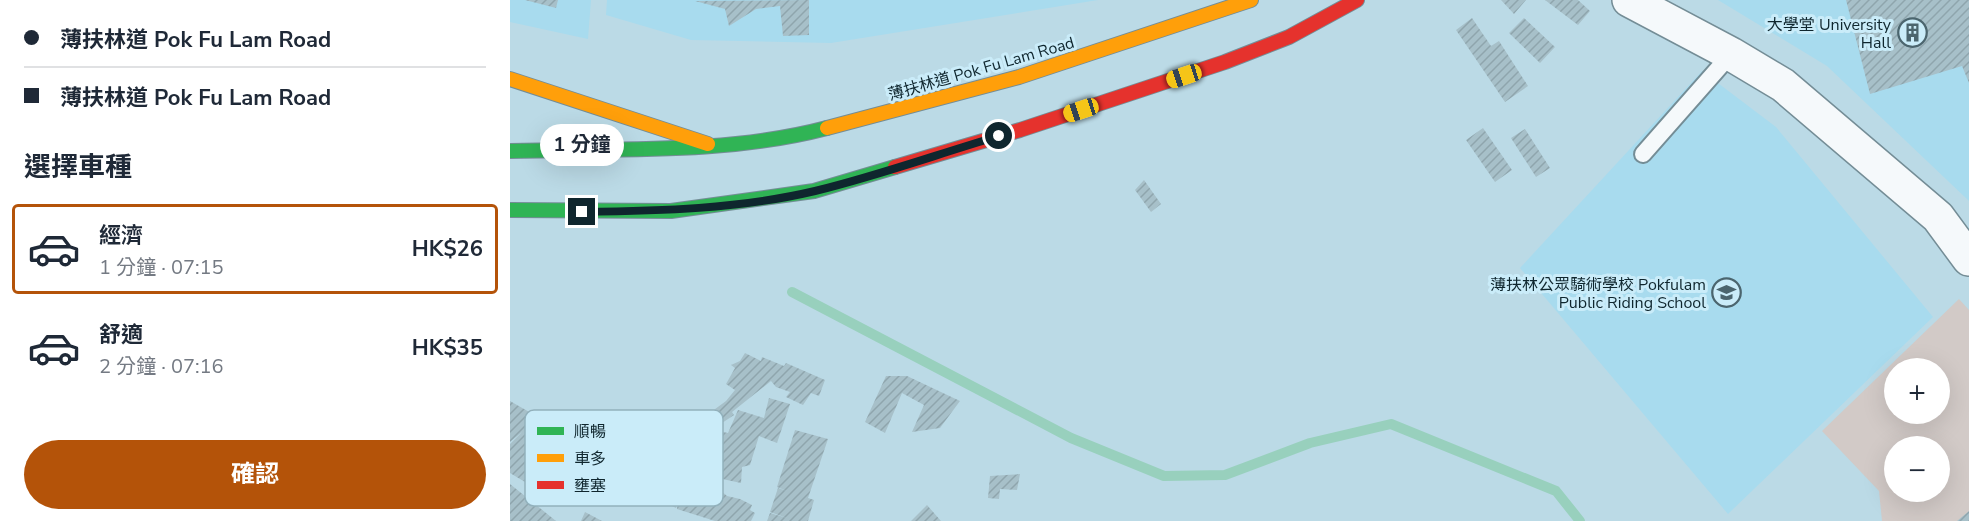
<!DOCTYPE html>
<html lang="zh-TW">
<meta charset="utf-8">
<style>
:root{--surface:#fff;--page:#f6f6f7;--text:#1f2937;--muted:#747a83;--line:#e0e1e3;--accent:#b45309}
body{margin:0;font-family:"Nunito Sans","Noto Sans TC",sans-serif;background:var(--page);color:var(--text);height:100vh;display:flex;flex-direction:column;font-size:22px;white-space:nowrap}
*{box-sizing:border-box;margin:0}
p{font-size:20px;color:var(--muted)}
.icon{flex:none;width:33px;height:33px;fill:none;stroke:currentColor;stroke-width:2;stroke-linecap:round;stroke-linejoin:round}
.map{position:relative;flex:1;overflow:hidden}
.drawer{display:flex;flex-direction:column;background:var(--surface);width:510px}
.drawer>*{flex:none}
.guide{display:grid;align-content:center;height:132px;padding:0 24px;background:var(--surface)}
.buttons{position:absolute;left:1374px;top:358px;display:grid;gap:12px}
.buttons a{display:grid;place-items:center;width:66px;height:66px;border-radius:50%;background:var(--surface);box-shadow:0 6px 24px #0002;font-size:30px}
.end{position:absolute;width:27px;height:27px;margin:-14px;border:8px solid #0f262e;background:#fff;box-shadow:0 0 0 3px #fff}
.from{border-radius:50%}
.bubble{position:absolute;height:42px;border-radius:21px;background:var(--surface);box-shadow:0 6px 24px #0002;font-size:20px;font-weight:700;line-height:42px;text-align:center}
.car{position:absolute;width:18px;height:36px;margin:-18px -9px;border-radius:8px;box-shadow:0 0 4px 2px #0007;background:linear-gradient(#f5c518 24%,#345 0 40%,#f5c518 0 76%,#345 0 86%,#f5c518 0)}
.guide b{display:flex;align-items:center;gap:21px;height:57px;font-size:22px}
.guide b+b{border-top:2px solid var(--line)}
.guide i{width:15px;height:15px;background:var(--text)}
ul{padding:0;list-style:none}
li{display:flex;align-items:center;gap:18px;height:90px;margin:0 12px 9px;padding:0 12px;border:3px solid transparent;border-radius:6px}
li div{flex:1}
li b{display:block;font-size:22px}
li em{font-style:normal;font-weight:700}
li.on{border-color:var(--accent)}
li>.icon{width:54px;height:54px;stroke-width:1.5}
h2{padding:0 24px;font-size:27px;line-height:72px}
.primary-button{display:flex;gap:12px;margin-top:auto;padding:12px 24px}
.primary-button a{flex:1;height:69px;border-radius:36px;background:var(--accent);color:#fff;font-size:24px;font-weight:700;line-height:69px;text-align:center}
main{display:flex;flex:1;min-height:0}
.map>svg:first-child{display:block}
</style>
<main>
<section class="drawer">
<div class="guide">
<b><i class="from"></i>薄扶林道 Pok Fu Lam Road</b>
<b><i></i>薄扶林道 Pok Fu Lam Road</b>
</div>
<h2>選擇車種</h2>
<ul>
<li class="on"><svg class="icon" aria-label="car" viewBox="0 0 24 24"><path d="M5 17H2v-5l4-1 3-4h7l3 4 3 1v5h-3M9 17h6M6 11h13"/><circle cx="7" cy="17" r="2"/><circle cx="17" cy="17" r="2"/></svg><div><b>經濟</b><p>1 分鐘 · 07:15</p></div><em>HK$26</em></li>
<li><svg class="icon" aria-label="car" viewBox="0 0 24 24"><path d="M5 17H2v-5l4-1 3-4h7l3 4 3 1v5h-3M9 17h6M6 11h13"/><circle cx="7" cy="17" r="2"/><circle cx="17" cy="17" r="2"/></svg><div><b>舒適</b><p>2 分鐘 · 07:16</p></div><em>HK$35</em></li>
</ul>
<div class="primary-button"><a>確認</a></div>
</section>
<div class="map">
<svg width="1459" height="521" viewBox="0 0 1459 521">
<defs>
<pattern id="building-hatch" width="6" height="6" patternUnits="userSpaceOnUse" patternTransform="scale(1.5)"><rect width="6" height="6" fill="#a7c0c9"/><path d="M-1 1l2-2M0 6l6-6M5 7l2-2" fill="none" stroke="#8fa5ad"/></pattern>
</defs>
<rect width="100%" height="100%" fill="#bbdae6"/>
<!-- built -->
<path fill="#a8dbee" d="M 0,0 L 81,0 L 78,39 L 0,22 Z
M 97,0 L 588,0 L 321,43 L 181,40 L 96,15 Z
M 1208,0 L 1459,0 L 1459,201 L 1317,66 Z
M 1192,71 L 1266,127 L 1423,317 L 1218,514 L 1010,268 Z"/>
<!-- green -->
<path fill="#d2cac7" fill-rule="evenodd" d="M 1449,299 L 1459,310 L 1459,521 L 1372,521 L 1369,491 L 1312,431 ZM 1384,369 L 1430,369 L 1430,414 L 1384,414 ZM 1384,447 L 1430,447 L 1430,492 L 1384,492 Z"/>
<g fill="none" stroke-linecap="round" stroke-linejoin="round">
<!-- stream -->
<path stroke="#98d0bd" stroke-width="10" d="M 282,292 L 561,438 L 654,476 L 715,475 L 800,443 L 881,424 L 1046,491 L 1070,521"/>
</g>
<!-- building -->
<path fill="url(#building-hatch)" d="M 15,0 L 48,0 L 46,8 Z
M 299,0 L 299,35 L 273,36 L 270,6 L 246,9 L 219,26 L 215,9 L 185,1 Z
M 991,0 L 1016,0 L 1004,14 Z
M 1035,0 L 1068,0 L 1080,11 L 1068,25 Z
M 1336,0 L 1459,0 L 1459,83 L 1452,66 L 1360,94 Z
M 962,18 L 981,46 L 989,41 L 1018,86 L 995,102 L 946,30 Z
M 1014,18 L 1045,47 L 1030,63 L 999,33 Z
M 973,128 L 1002,170 L 985,182 L 956,140 Z
M 1015,129 L 1040,168 L 1026,177 L 1001,138 Z
M 634,180 L 651,204 L 641,212 L 625,190 Z
M 235,353 L 251,361 L 252,357 L 274,366 L 276,363 L 315,380 L 309,396 L 301,393 L 293,405 L 276,397 L 280,392 L 266,387 L 261,381 L 222,412 L 224,415 L 206,427 L 197,415 L 216,401 L 225,390 L 216,384 L 225,368 L 221,365 L 230,361 Z
M 376,376 L 397,376 L 450,401 L 430,428 L 402,432 L 414,405 L 392,393 L 375,433 L 355,422 Z
M 259,398 L 280,404 L 267,443 L 249,436 L 240,465 L 232,467 L 231,483 L 189,474 L 173,468 L 179,443 L 172,423 L 194,415 L 199,429 L 218,433 L 228,410 L 254,418 Z
M 0,401 L 28,417 L 57,426 L 68,447 L 69,461 L 55,474 L 25,488 L 0,473 L 0,444 L 12,432 L 0,442 Z
M 285,430 L 318,439 L 298,498 L 304,500 L 298,521 L 257,521 L 260,513 L 277,518 L 260,512 L 268,488 L 277,491 L 267,487 Z
M 510,474 L 507,490 L 490,489 L 489,499 L 478,498 L 480,476 Z
M 162,480 L 211,485 L 209,489 L 217,496 L 230,499 L 242,505 L 240,510 L 245,513 L 241,521 L 205,521 L 167,509 L 169,489 L 166,508 L 158,504 Z
M 0,484 L 46,521 L 0,521 Z
M 417,505 L 431,521 L 401,521 Z
M 1459,511 L 1459,521 L 1447,521 Z
M 75,512 L 92,521 L 71,521 Z"/>
<g fill="none" stroke-linecap="round" stroke-linejoin="round">
<defs>
<path id="lane" d="M 1133,154 L 1221,54"/>
<path id="street" d="M 1119,0 L 1221,54 L 1273,85 L 1428,217 L 1459,259"/>
<path id="fast" d="M 0,151 C 105,148 214,155 317,128
M 0,210 L 161,211 L 304,191 L 385,167"/>
<path id="slow" d="M 0,79 L 198,144
M 317,128 L 509,77 L 741,0"/>
<path id="jam" d="M 385,167 L 510,130 L 715,62 L 779,37 L 847,0"/>
</defs>
<!-- lane casing -->
<use href="#lane" stroke="#748d96" stroke-width="20"/>
<!-- street casing -->
<use href="#street" stroke="#748d96" stroke-width="36"/>
<!-- fast casing -->
<use href="#fast" stroke="#748d96" stroke-width="16"/>
<!-- slow casing -->
<use href="#slow" stroke="#748d96" stroke-width="16"/>
<!-- jam casing -->
<use href="#jam" stroke="#748d96" stroke-width="16"/>
<!-- lane -->
<use href="#lane" stroke="#f5f9fb" stroke-width="16"/>
<!-- street -->
<use href="#street" stroke="#f5f9fb" stroke-width="33"/>
<!-- fast -->
<use href="#fast" stroke="#30b455" stroke-width="14"/>
<!-- slow -->
<use href="#slow" stroke="#ff9f0a" stroke-width="14"/>
<!-- jam -->
<use href="#jam" stroke="#e5322d" stroke-width="14"/>
</g>
<g fill="none" stroke-linecap="round" stroke-linejoin="round">
<!-- route -->
<path stroke="#0f262e" stroke-width="8" d="M 72,212 C 149,211 229,209 305,191 C 367,176 428,154 489,136"/>
</g>
<!-- icons -->
<defs>
<symbol id="building-ring" viewBox="-11 -11 22 22"><circle r="9.5" fill="#caecf9" stroke="#4b656e" stroke-width="1.5"/><path d="M-4-6H4V6H1V3H-1V6H-4ZM-2.5-4.3h1.7v1.8h-1.7ZM.8-4.3h1.7v1.8H.8ZM-2.5-1h1.7V.8h-1.7ZM.8-1h1.7V.8H.8Z" fill="#4b656e"/></symbol>
<symbol id="school-ring" viewBox="-11 -11 22 22"><circle r="9.5" fill="#caecf9" stroke="#4b656e" stroke-width="1.5"/><path d="M0-5L7-2L0 1L-7-2ZM-4 1L0 2.5L4 1V4Q0 6-4 4Z" fill="#4b656e"/></symbol>
</defs>
<g fill-rule="evenodd">
<use href="#building-ring" x="1386" y="16" width="33" height="33"/>
<use href="#school-ring" x="1200" y="276" width="33" height="33"/>
</g>
<g text-anchor="middle" stroke-width="6" stroke-linejoin="round" paint-order="stroke">
<!-- poi labels -->
<g font-size="16" fill="#0f262e" stroke="#caecf9" text-anchor="end">
<text x="1381" y="30">大學堂 University<tspan x="1381" dy="18">Hall</tspan></text>
<text x="1196" y="290">薄扶林公眾騎術學校 Pokfulam<tspan x="1196" dy="18">Public Riding School</tspan></text>
</g>
<!-- street labels -->
<g font-size="16" fill="#0f262e" stroke="#caecf9">
<text transform="translate(471 68) rotate(-16)" y="6">薄扶林道 Pok Fu Lam Road</text>
</g>
</g>
<!-- legend -->
<rect x="15" y="410" width="198" height="96" rx="9" fill="#caecf9" stroke="#92b1bc" stroke-width="1.5"/>
<rect x="27" y="427" width="27" height="8" fill="#30b455"/>
<rect x="27" y="454" width="27" height="8" fill="#ff9f0a"/>
<rect x="27" y="481" width="27" height="8" fill="#e5322d"/>
<g font-size="16" fill="#0f262e">
<text x="64" y="437">順暢</text>
<text x="64" y="464">車多</text>
<text x="64" y="491">壅塞</text>
</g>
</svg>
<div class="buttons">
<a>+</a>
<a>−</a>
</div>
<i class="end from" style="left:489px;top:136px"></i>
<i class="end" style="left:72px;top:212px"></i>
<div class="bubble" style="left:30px;top:124px;width:84px">1 分鐘</div>
<i class="car" style="left:674px;top:76px;rotate:252deg"></i>
<i class="car" style="left:571px;top:110px;rotate:252deg"></i>
</div>
</main>
